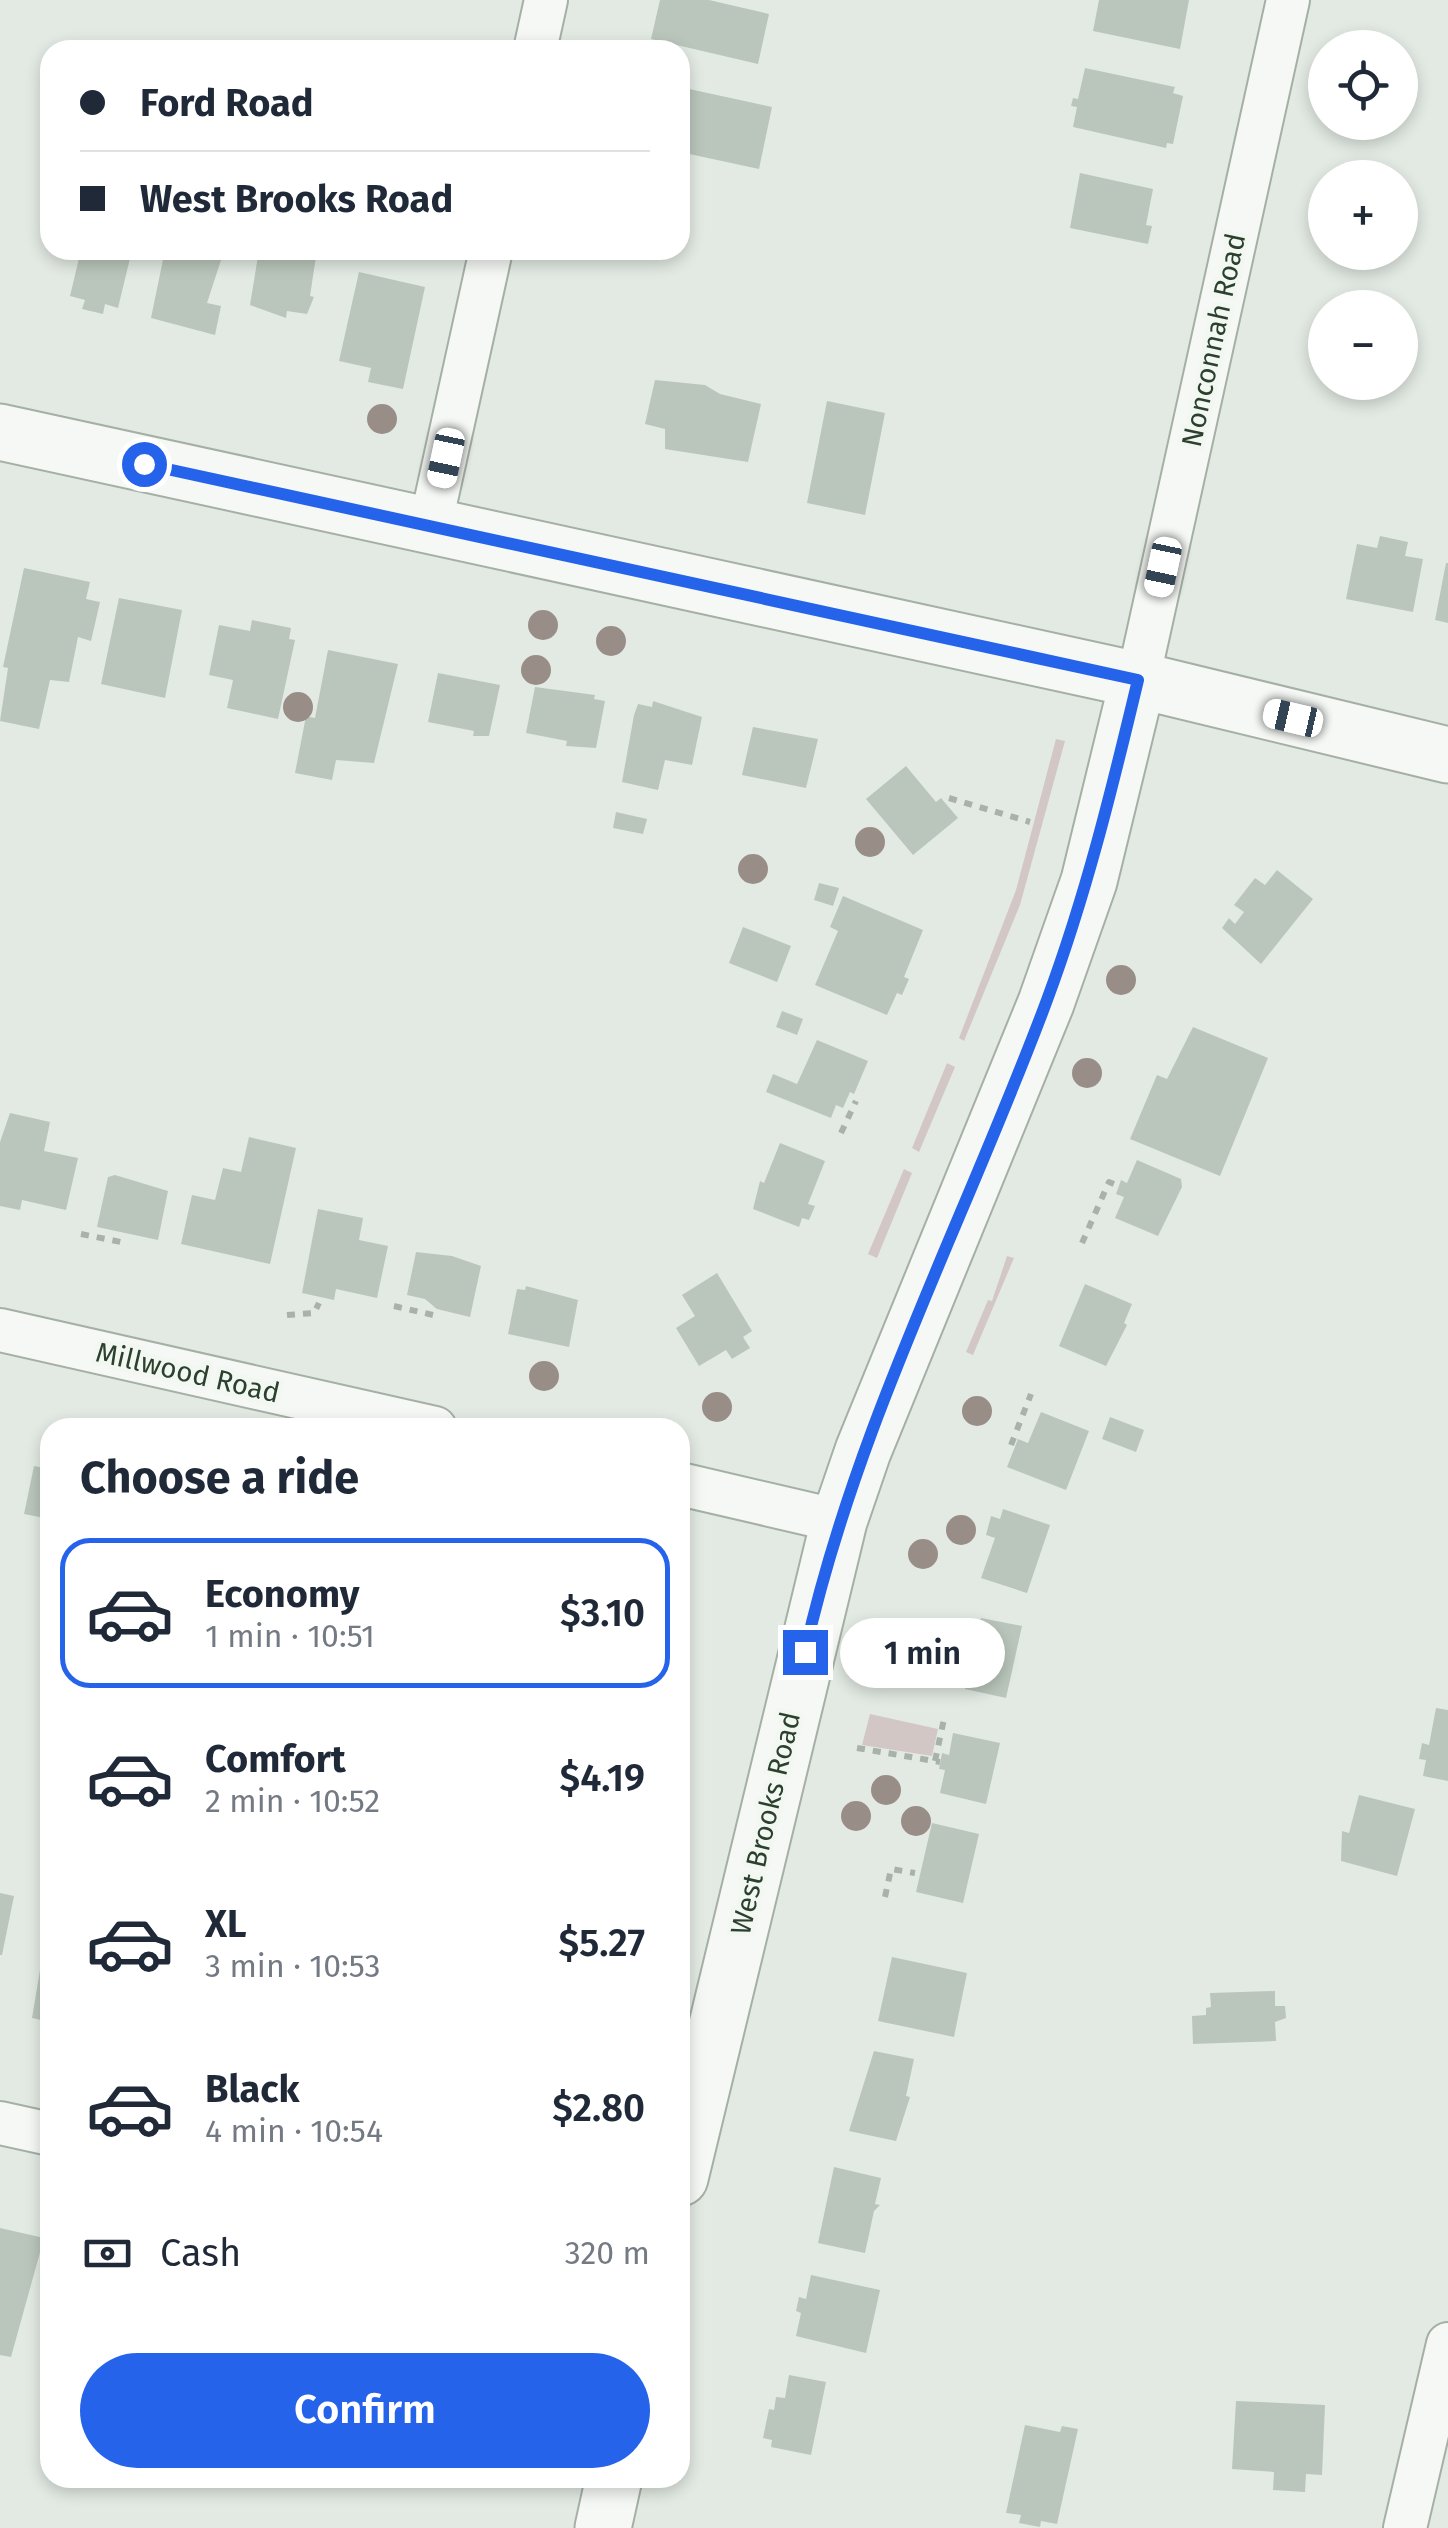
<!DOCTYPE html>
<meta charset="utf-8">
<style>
:root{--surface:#fff;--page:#f6f6f7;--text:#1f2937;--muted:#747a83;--line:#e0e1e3;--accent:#2563eb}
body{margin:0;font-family:"Fira Sans",sans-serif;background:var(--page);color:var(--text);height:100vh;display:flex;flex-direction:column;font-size:38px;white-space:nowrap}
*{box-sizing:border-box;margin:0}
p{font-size:32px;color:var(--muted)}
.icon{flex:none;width:55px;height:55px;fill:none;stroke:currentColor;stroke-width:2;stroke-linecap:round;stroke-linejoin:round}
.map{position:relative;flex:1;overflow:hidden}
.details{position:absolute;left:40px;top:1418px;width:650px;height:1070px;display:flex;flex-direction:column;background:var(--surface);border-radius:30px;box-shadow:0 5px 15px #0003}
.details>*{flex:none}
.banner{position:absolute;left:40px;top:40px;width:650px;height:220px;border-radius:30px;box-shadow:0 5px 15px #0003;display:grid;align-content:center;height:220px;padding:0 40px;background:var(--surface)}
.tools{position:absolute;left:1308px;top:30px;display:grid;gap:20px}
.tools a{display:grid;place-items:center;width:110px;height:110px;border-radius:50%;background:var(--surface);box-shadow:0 5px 15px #0003;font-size:50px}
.end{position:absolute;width:45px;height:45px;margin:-22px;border:12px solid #2563eb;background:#fff;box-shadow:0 0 0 5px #fff}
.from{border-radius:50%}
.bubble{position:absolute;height:70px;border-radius:35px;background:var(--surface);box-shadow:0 5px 15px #0003;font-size:32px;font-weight:600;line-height:70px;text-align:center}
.car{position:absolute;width:30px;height:60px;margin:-30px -15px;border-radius:12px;box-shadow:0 0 8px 2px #0007;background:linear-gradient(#fff 24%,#345 0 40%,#fff 0 76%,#345 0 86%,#fff 0)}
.banner b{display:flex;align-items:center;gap:35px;height:95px;font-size:38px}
.banner b+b{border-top:2px solid var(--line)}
.banner i{width:25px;height:25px;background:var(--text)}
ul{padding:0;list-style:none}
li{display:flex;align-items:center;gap:30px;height:150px;margin:0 20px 15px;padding:0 20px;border:5px solid transparent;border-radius:30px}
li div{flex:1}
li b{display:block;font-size:38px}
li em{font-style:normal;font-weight:600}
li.current{border-color:var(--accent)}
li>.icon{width:90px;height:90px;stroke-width:1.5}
h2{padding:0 40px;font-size:45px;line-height:120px}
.pay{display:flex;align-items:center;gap:25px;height:110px;padding:0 40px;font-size:38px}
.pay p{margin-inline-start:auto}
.button{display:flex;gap:20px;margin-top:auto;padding:20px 40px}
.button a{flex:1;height:115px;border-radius:60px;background:var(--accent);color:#fff;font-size:40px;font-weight:600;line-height:115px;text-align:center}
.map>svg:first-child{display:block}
</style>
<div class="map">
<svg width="1448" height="2528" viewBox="0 0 1448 2528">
<rect width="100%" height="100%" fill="#e3eae3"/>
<!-- green -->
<path fill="#d3c7c5" d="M 1056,739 L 1065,741 L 1020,905 L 964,1041 L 959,1038 L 1016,890 Z
M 947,1063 L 955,1067 L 919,1152 L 912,1148 Z
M 904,1169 L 912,1173 L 877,1258 L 868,1254 Z
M 1007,1256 L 1014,1258 L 973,1355 L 966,1352 L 988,1300 L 992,1301 Z
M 870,1714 L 938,1729 L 932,1756 L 862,1745 Z"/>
<!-- building -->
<path fill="#bac6bb" d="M 660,0 L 709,0 L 769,14 L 758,64 L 651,39 Z
M 1099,0 L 1189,0 L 1180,49 L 1093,31 Z
M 1085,68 L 1175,87 L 1173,93 L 1183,96 L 1173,144 L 1167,143 L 1166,148 L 1073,127 L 1077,107 L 1071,106 L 1073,98 L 1078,99 Z
M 680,87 L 772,107 L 759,169 L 680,152 Z
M 1080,173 L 1153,189 L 1146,225 L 1152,226 L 1148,244 L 1070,228 Z
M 81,250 L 132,250 L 118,308 L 105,304 L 103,314 L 82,309 L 85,300 L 70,296 Z
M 165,250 L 223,254 L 207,303 L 221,306 L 215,335 L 151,318 Z
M 259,250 L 317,250 L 310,296 L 314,297 L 307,314 L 287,311 L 286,318 L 250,305 Z
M 359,272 L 425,287 L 403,389 L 368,382 L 371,368 L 339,361 Z
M 655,380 L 705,385 L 720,394 L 761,404 L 748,462 L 665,449 L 665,429 L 645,424 Z
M 827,401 L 885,413 L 865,515 L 807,503 Z
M 1380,536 L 1408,542 L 1405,556 L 1423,559 L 1413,612 L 1346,599 L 1357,544 L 1377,548 Z
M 1446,563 L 1448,563 L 1448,623 L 1435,620 Z
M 24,568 L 90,582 L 86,599 L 100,602 L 91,641 L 78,637 L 69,682 L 50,680 L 39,729 L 0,721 L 8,668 L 3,667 Z
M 119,598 L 182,610 L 165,698 L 101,684 Z
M 252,620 L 291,628 L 289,639 L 295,640 L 278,719 L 227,708 L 233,680 L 209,675 L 219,625 L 250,631 Z
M 328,650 L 398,664 L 374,763 L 336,760 L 332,780 L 295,773 L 306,716 L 315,718 Z
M 438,673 L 500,685 L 489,736 L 473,736 L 474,731 L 428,722 Z
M 535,687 L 595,695 L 594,699 L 605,701 L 596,748 L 566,746 L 567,741 L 526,733 Z
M 653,701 L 702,717 L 692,765 L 665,760 L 658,790 L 622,782 L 634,715 L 638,704 L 652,707 Z
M 753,727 L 818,739 L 806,788 L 742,775 Z
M 906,766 L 936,802 L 941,798 L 958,818 L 913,855 L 866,799 Z
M 616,812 L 647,819 L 643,834 L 613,828 Z
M 1277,870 L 1313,899 L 1261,964 L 1222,928 L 1229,918 L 1235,924 L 1244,912 L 1234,905 L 1255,878 L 1265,885 Z
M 819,883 L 839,888 L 833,906 L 814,900 Z
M 843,896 L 923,930 L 904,977 L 909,979 L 902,995 L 897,993 L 887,1015 L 815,985 L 838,931 L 830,927 Z
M 743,927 L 791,946 L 777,982 L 729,963 Z
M 782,1011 L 803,1019 L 797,1035 L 776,1027 Z
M 1193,1027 L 1268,1058 L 1220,1176 L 1130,1139 L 1157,1075 L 1167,1079 Z
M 817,1040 L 868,1061 L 854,1094 L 850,1092 L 843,1108 L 836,1105 L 831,1118 L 766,1092 L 773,1074 L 797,1084 Z
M 10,1113 L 50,1122 L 44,1151 L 78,1158 L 66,1210 L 22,1200 L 20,1210 L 0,1206 L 0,1142 Z
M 249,1137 L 296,1148 L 270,1264 L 181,1244 L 192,1195 L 215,1200 L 223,1168 L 241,1172 Z
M 780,1143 L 825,1161 L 808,1204 L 815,1206 L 809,1220 L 802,1218 L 799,1227 L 753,1209 L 760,1181 L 764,1183 Z
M 1137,1160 L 1181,1179 L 1182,1187 L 1158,1236 L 1115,1218 L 1124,1197 L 1116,1194 L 1121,1180 L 1127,1183 Z
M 115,1175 L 168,1191 L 158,1240 L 97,1227 L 108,1177 Z
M 318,1209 L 363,1218 L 359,1240 L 388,1246 L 377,1298 L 336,1289 L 334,1300 L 302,1293 Z
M 416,1252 L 452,1256 L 481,1266 L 470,1317 L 437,1309 L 425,1299 L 407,1295 Z
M 717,1273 L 752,1331 L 743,1337 L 750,1348 L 732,1359 L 726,1350 L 699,1366 L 676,1328 L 695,1316 L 682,1295 Z
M 1085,1284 L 1132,1304 L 1124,1323 L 1127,1325 L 1106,1366 L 1059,1346 Z
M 526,1286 L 578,1300 L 569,1347 L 508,1334 L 517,1289 L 525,1290 Z
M 1041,1412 L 1089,1431 L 1066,1490 L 1007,1467 L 1018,1439 L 1028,1443 Z
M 1110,1417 L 1144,1430 L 1136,1452 L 1102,1439 Z
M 34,1466 L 50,1469 L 50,1519 L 24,1514 Z
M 1003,1509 L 1050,1525 L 1027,1593 L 981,1578 L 995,1538 L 986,1535 L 991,1516 L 1000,1519 Z
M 981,1618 L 1022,1626 L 1006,1698 L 965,1689 L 967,1680 L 963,1679 Z
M 1436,1708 L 1448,1710 L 1448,1781 L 1423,1776 L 1426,1760 L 1419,1759 L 1422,1743 L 1429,1745 Z
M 953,1733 L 1000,1743 L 986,1804 L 940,1793 L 945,1770 L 939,1769 L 942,1753 L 949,1755 Z
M 1359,1795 L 1415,1809 L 1397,1876 L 1341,1861 L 1342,1831 L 1349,1833 Z
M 932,1823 L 979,1834 L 963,1903 L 916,1892 Z
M 0,1893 L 14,1896 L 2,1955 L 0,1955 Z
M 892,1957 L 967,1973 L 954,2037 L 878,2021 Z
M 41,1964 L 50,1966 L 50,2022 L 32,2018 Z
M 1275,1991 L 1275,2006 L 1285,2006 L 1286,2018 L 1275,2022 L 1276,2041 L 1193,2044 L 1192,2016 L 1206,2015 L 1206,2008 L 1211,2007 L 1210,1993 Z
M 874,2051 L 914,2059 L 906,2096 L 910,2097 L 896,2141 L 849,2131 Z
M 834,2167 L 881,2178 L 875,2204 L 880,2205 L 874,2211 L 865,2253 L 818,2243 Z
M 0,2228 L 44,2238 L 11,2357 L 0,2355 Z
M 811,2275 L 880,2290 L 866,2353 L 796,2336 L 801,2313 L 796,2311 L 799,2297 L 806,2299 Z
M 789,2375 L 826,2382 L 811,2455 L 771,2447 L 772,2440 L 763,2438 L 769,2409 L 774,2410 L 776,2397 L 785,2398 Z
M 1236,2401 L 1325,2405 L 1322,2475 L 1306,2474 L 1305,2492 L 1273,2490 L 1274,2472 L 1232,2469 Z
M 1025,2425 L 1060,2432 L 1062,2426 L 1078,2429 L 1057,2524 L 1041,2521 L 1040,2527 L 1019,2523 L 1021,2515 L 1006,2513 Z"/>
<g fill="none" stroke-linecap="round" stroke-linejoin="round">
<defs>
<path id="minor" d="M 535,50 L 546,0
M 430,527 L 491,250
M 1138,680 L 1288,0
M 0,1330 L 435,1428
M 680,1484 L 839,1521
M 0,2123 L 50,2134
M 1405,2528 L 1448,2344"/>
<path id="tertiary" d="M 0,432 L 1138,680 L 1448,755
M 680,2178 L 839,1521 L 863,1451 L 1046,1003 L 1089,881 L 1138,680
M 603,2528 L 614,2478"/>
</defs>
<!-- minor casing -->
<use href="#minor" stroke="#a5b0a5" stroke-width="46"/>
<!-- tertiary casing -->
<use href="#tertiary" stroke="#a5b0a5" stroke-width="59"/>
<!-- path -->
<path stroke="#a9b2a9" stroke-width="6" stroke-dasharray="8 8" stroke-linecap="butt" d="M 949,798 L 1030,822
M 841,1133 L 856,1101
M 81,1234 L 126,1243
M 1082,1243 L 1109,1182 L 1119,1186
M 394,1306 L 433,1315 L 434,1307
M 287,1315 L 314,1313 L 319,1303
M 1011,1445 L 1031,1394
M 857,1748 L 940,1762
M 935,1761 L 944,1719
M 885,1897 L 891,1869 L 915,1873"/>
<!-- minor -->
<use href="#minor" stroke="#f5f8f5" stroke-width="42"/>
<!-- tertiary -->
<use href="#tertiary" stroke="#f5f8f5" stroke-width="55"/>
</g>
<!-- trees -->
<g fill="#988e87">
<circle cx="382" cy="419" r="15"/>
<circle cx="543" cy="625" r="15"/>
<circle cx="611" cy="641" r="15"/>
<circle cx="536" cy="670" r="15"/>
<circle cx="298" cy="707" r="15"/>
<circle cx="870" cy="842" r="15"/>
<circle cx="753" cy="869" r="15"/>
<circle cx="1121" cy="980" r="15"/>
<circle cx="1087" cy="1073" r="15"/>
<circle cx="544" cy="1376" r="15"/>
<circle cx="717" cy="1407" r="15"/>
<circle cx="977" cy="1411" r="15"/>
<circle cx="961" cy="1530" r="15"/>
<circle cx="923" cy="1554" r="15"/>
<circle cx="905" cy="1664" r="15"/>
<circle cx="886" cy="1790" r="15"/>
<circle cx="856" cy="1816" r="15"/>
<circle cx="916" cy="1821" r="15"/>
</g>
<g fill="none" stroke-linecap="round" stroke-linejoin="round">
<!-- route -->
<path stroke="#2563eb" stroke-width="12" d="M 144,464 L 1138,680 C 1112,789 1086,895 1047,1000 C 966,1218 856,1424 805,1652"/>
</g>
<g text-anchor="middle" stroke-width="9" stroke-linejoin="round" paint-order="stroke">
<!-- street labels -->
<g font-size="28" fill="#2c402e" stroke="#f2f7f2">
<text transform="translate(1213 340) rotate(-78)" y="10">Nonconnah Road</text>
<text transform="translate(188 1372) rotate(13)" y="10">Millwood Road</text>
<text transform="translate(765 1823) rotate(-77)" y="10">West Brooks Road</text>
</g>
</g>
</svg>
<div class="tools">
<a><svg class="icon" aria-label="locate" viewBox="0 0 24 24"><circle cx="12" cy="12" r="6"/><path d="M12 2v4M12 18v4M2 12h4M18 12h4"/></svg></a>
<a>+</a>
<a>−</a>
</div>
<i class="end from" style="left:144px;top:464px"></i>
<i class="end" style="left:805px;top:1652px"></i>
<div class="bubble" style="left:840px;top:1618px;width:165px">1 min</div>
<i class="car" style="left:446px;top:458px;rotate:192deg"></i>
<i class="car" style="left:1163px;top:567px;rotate:192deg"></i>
<i class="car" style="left:1293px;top:718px;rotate:283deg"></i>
<div class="banner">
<b><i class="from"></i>Ford Road</b>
<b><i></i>West Brooks Road</b>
</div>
<section class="details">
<h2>Choose a ride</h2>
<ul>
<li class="current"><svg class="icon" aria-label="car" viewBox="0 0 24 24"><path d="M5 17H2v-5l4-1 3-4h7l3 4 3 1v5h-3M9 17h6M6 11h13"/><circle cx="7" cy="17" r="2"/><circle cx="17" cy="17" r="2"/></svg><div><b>Economy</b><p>1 min · 10:51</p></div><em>$3.10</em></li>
<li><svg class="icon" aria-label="car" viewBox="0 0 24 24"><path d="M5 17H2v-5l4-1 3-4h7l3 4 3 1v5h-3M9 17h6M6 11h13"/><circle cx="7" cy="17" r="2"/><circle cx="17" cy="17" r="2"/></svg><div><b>Comfort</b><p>2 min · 10:52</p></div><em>$4.19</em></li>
<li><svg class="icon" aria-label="car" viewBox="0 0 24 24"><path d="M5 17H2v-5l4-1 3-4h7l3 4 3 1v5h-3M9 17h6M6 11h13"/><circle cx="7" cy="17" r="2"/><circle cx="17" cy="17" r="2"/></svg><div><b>XL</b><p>3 min · 10:53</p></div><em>$5.27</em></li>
<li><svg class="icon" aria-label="car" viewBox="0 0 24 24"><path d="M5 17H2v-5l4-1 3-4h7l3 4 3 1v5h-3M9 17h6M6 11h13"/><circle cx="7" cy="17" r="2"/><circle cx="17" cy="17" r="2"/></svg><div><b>Black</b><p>4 min · 10:54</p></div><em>$2.80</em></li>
</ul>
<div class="pay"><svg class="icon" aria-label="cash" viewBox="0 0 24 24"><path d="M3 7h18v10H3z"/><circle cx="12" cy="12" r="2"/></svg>Cash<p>320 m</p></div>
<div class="button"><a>Confirm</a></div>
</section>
</div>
